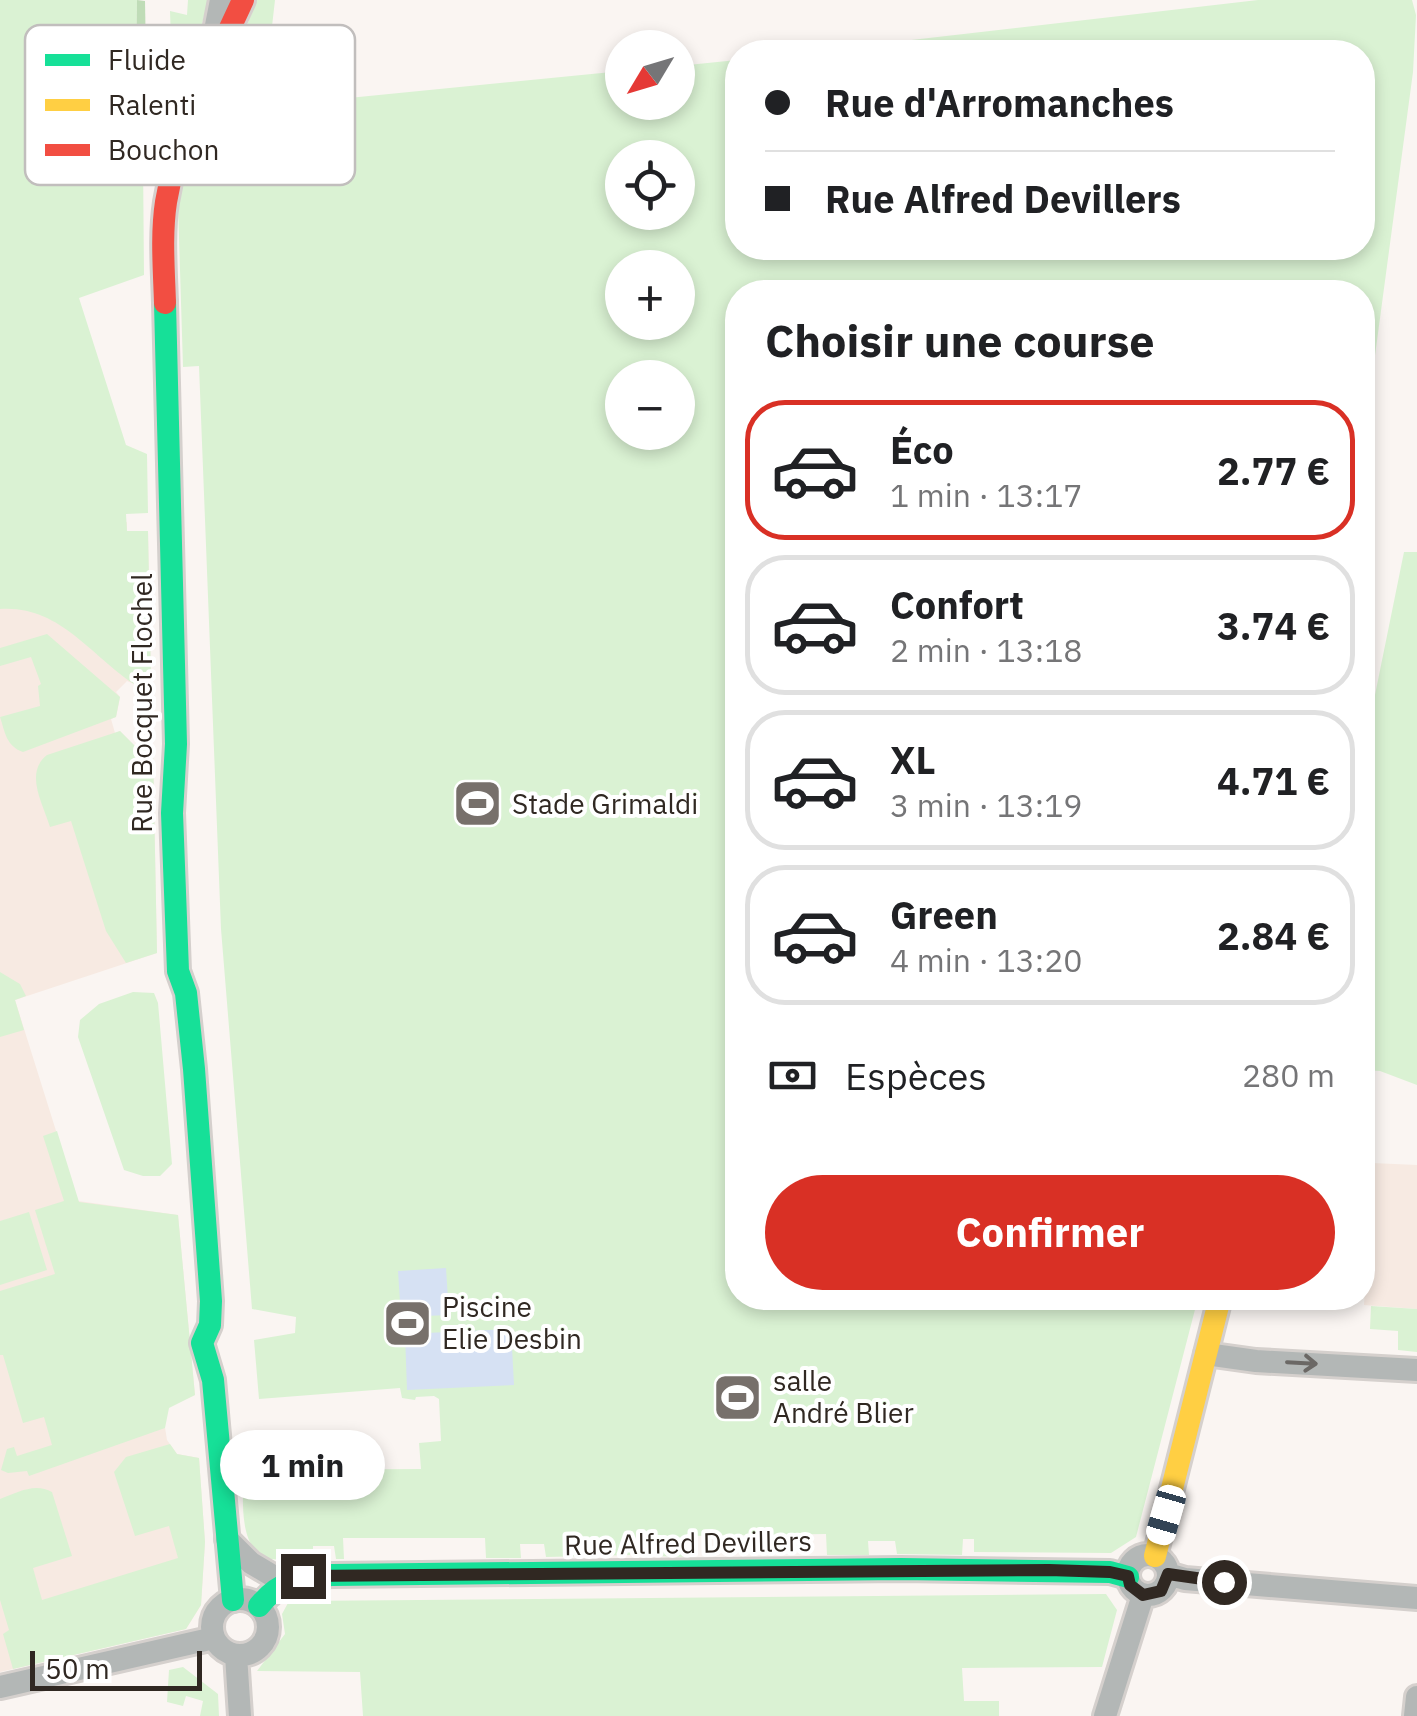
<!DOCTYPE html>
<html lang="fr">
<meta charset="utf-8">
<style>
:root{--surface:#fff;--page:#f6f6f6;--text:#202124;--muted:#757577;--line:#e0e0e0;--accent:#d93025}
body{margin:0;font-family:"IBM Plex Sans",sans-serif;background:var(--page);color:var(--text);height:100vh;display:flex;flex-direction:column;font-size:38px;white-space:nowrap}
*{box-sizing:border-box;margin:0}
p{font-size:32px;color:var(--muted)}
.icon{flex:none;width:55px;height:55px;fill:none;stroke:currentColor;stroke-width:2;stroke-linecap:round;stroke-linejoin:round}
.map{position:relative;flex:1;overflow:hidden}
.details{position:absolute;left:725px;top:280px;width:650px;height:1030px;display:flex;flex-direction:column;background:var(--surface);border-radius:40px;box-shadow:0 5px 15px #0003}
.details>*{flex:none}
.guide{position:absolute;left:725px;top:40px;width:650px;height:220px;border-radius:40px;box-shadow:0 5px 15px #0003;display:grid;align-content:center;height:220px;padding:0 40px;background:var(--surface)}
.needle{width:65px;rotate:232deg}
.tools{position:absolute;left:605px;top:30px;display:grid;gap:20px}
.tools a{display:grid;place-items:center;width:90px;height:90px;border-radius:50%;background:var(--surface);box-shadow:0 5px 15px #0003;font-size:50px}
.scale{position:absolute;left:30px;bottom:25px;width:172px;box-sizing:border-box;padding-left:10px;border:5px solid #302822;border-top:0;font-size:28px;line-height:35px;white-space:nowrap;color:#302822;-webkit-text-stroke:8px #fff;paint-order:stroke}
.end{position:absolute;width:45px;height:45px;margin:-22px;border:12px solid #302822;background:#fff;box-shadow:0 0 0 5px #fff}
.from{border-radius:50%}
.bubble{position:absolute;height:70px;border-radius:35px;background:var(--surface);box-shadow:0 5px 15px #0003;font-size:32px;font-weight:800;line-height:70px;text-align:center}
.car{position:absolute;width:30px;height:60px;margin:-30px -15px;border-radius:12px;box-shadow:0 0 8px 2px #0007;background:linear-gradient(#fff 24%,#345 0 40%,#fff 0 76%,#345 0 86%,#fff 0)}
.guide b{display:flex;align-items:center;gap:35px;height:95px;font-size:38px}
.guide b+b{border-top:2px solid var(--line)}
.guide i{width:25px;height:25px;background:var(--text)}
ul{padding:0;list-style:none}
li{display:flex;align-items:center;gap:30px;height:140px;margin:0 20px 15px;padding:0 20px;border:5px solid var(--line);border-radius:40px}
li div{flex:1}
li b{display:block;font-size:38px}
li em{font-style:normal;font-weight:800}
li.active{border-color:var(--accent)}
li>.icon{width:90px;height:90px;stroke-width:1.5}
h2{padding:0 40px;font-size:45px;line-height:120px}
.pay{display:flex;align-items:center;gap:25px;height:110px;padding:0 40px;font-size:38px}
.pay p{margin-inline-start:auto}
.action{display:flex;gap:20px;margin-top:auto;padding:20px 40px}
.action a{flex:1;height:115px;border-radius:60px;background:var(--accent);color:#fff;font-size:40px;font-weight:800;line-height:115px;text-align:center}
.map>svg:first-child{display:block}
</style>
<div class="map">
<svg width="1417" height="1716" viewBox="0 0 1417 1716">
<rect width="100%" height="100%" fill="#faf5f2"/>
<!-- built -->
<path fill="#f7eae2" d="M 127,522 L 127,531 L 148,531 L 151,679 L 134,684 L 127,681 L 116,692 L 120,697 L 116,717 L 111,719 L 115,733 L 120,731 L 134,745 L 153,749 L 157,953 L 15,1000 L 78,1201 L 178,1215 L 195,1395 L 169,1407 L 164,1421 L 167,1440 L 177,1454 L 199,1458 L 205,1542 L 201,1605 L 186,1629 L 0,1672 L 0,561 Z
M 1372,1163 L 1417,1165 L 1417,1309 L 1364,1305 Z"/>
<!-- green -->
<path fill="#daf2d3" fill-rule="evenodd" d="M 0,0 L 137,0 L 135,131 L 142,131 L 152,143 L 143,157 L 144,275 L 79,298 L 126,445 L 147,454 L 148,513 L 126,514 L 127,531 L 148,531 L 151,679 L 134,684 C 89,654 59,605 0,609 Z
M 188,0 L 208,0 L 181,109 L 173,99 L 170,11 L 187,15 Z
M 257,0 L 275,0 L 270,44 L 278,105 L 622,71 L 622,102 L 678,102 L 678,66 L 737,60 L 738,248 L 1362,248 L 1362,52 L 807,52 L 1258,0 L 1412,0 L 1416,15 L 1413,72 L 1363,445 L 1362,292 L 738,292 L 738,1298 L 1198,1298 L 1136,1537 L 1111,1553 L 974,1552 L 974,1539 L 963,1539 L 962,1555 L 897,1554 L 895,1541 L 868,1541 L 869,1555 L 827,1555 L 826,1534 L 685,1536 L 685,1557 L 653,1556 L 652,1545 L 630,1545 L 630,1555 L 546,1557 L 544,1544 L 520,1544 L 521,1558 L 486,1558 L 485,1538 L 343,1538 L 344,1559 L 336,1559 L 334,1546 L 313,1546 L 313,1557 C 300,1558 284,1561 271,1559 C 236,1552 244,1496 243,1470 L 421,1469 L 419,1443 L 441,1441 L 439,1399 L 434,1396 L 416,1397 L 415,1400 L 402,1398 L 400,1388 L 259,1399 L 254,1340 L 295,1333 L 296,1317 L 252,1309 L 221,929 L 199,366 L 183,367 L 178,205 L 183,184 ZM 622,158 L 678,158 L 678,212 L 622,212 ZM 622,268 L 678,268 L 678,322 L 622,322 ZM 622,378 L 678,378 L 678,432 L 622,432 Z
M 1404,552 L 1417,552 L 1417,1085 L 1380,1071 L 1362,1070 L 1363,754 Z
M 47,634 L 120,697 L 116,717 L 23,752 C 6,746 5,732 0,717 L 40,706 L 38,686 L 41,684 L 31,657 L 0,666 L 0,648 Z
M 120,731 L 134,745 L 153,749 L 157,953 L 126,963 L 106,931 L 71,821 L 50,827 C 43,804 24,773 47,755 Z
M 0,972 L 20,984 L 26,996 L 15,1000 L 24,1030 L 0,1037 Z
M 133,992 L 154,993 L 158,1003 L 172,1164 L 160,1176 L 143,1176 L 124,1170 L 78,1037 L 80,1020 L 99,1004 Z
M 57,1131 L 79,1202 L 178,1215 L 195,1395 L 169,1408 L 165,1428 L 29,1476 L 27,1471 L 8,1473 L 1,1470 L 7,1449 L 14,1447 L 17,1456 L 52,1445 L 44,1417 L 23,1423 L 3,1355 L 0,1355 L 0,1291 L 55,1274 L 35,1210 L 64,1201 L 43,1136 Z
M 29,1212 L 47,1270 L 0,1285 L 0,1221 Z
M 1371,1306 L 1417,1309 L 1417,1352 L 1398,1350 L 1398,1331 L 1370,1329 Z
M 170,1444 L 177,1454 L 199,1458 L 205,1542 L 201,1605 L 186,1629 L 13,1669 L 3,1634 L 9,1630 L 0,1600 L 0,1499 C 16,1493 35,1482 52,1492 L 72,1556 L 33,1568 L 42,1600 L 178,1558 L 169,1526 L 135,1536 L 114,1472 L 126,1457 Z
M 1106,1594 L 1117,1610 L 1102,1667 L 962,1668 L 964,1701 L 999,1701 L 999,1716 L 363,1716 L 360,1672 L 257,1671 L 285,1634 L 282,1614 L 288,1603 L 298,1601 Z
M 183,1667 L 218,1694 L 219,1716 L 200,1716 L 203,1701 L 186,1696 L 183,1706 L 167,1702 L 169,1670 Z"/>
<!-- forest -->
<path fill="#bfdcb7" d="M 137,0 L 145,1 L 147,114 L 142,131 L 135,132 Z"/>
<!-- water -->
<path fill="#d6e1f3" d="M 446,1268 L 449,1315 L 401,1317 L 398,1271 Z
M 511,1329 L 514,1385 L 407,1390 L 405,1334 Z"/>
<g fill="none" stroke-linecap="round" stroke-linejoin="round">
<defs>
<path id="street" d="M 211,51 L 221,0
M 1206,1354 L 1256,1361 L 1417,1370
M 227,1539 L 251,1563 L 283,1582
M1128 1575a20 20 0 1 1 40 0a20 20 0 1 1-40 0Z
M 1168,1574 L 1185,1579 L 1417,1598
M212 1627a28 28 0 1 1 56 0a28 28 0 1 1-56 0Z
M 236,1655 L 240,1716
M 0,1687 L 214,1638
M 1105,1716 L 1143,1595
M 1415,1716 L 1417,1697"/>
<path id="fast" d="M 165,303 L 176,744 L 172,813 L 178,971 L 186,993 L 194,1069 L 211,1301 L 210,1325 L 202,1343 L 213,1380 L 233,1600
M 259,1606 C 280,1580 300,1577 332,1575 L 901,1569 L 1110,1572 L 1128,1577"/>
<path id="slow" d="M 1155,1556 L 1220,1298"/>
<path id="jam" d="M 165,303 C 164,270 161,235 166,202 C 178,130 213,66 243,0"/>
</defs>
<!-- street casing -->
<use href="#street" stroke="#d5d0cd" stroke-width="28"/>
<!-- fast casing -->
<use href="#fast" stroke="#d5d0cd" stroke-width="28"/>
<!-- slow casing -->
<use href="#slow" stroke="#d5d0cd" stroke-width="28"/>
<!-- jam casing -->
<use href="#jam" stroke="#d5d0cd" stroke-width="28"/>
<!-- street -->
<use href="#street" stroke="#b3b7b6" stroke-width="22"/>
<!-- fast -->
<use href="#fast" stroke="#16e098" stroke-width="22"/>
<!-- slow -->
<use href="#slow" stroke="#ffcf43" stroke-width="22"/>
<!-- jam -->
<use href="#jam" stroke="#f24e42" stroke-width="22"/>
</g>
<!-- one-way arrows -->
<defs><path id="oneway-shaft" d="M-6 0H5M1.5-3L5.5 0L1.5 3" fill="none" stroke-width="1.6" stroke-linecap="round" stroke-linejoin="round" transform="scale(2.5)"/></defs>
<use stroke="#6b6865" href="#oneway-shaft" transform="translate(1302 1363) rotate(3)"/>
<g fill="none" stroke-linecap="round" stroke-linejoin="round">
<!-- route -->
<path stroke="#302822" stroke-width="12" d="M 303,1576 L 1049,1570 L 1110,1572 L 1128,1576 L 1130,1585 L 1143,1595 L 1161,1591 L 1168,1574 L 1224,1582"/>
</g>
<!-- icons -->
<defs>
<symbol id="stadium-square" viewBox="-11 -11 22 22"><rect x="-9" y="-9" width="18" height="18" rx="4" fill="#77706b" stroke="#fff"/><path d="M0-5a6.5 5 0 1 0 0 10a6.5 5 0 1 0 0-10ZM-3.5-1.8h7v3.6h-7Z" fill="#fff"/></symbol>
</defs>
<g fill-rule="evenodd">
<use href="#stadium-square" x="450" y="776" width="55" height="55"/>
<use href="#stadium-square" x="380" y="1296" width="55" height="55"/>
<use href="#stadium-square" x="710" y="1370" width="55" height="55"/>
</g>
<g text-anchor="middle" stroke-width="8" stroke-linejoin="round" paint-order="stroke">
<!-- street labels -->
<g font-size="28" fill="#302822" stroke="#fff">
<text transform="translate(142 703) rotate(-90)" y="10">Rue Bocquet Flochel</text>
<text transform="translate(688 1543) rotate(-1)" y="10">Rue Alfred Devillers</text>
</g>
<!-- poi labels -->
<g font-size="28" fill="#302822" stroke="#fff" text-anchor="start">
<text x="512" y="814">Stade Grimaldi</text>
<text x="442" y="1317">Piscine<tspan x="442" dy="32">Elie Desbin</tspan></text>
<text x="773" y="1391">salle<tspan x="773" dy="32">André Blier</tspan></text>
</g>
</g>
<!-- legend -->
<rect x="25" y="25" width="330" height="160" rx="15" fill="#fff" stroke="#c1bebd" stroke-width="2.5"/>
<rect x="45" y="54" width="45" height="12" fill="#16e098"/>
<rect x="45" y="99" width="45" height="12" fill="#ffcf43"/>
<rect x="45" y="144" width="45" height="12" fill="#f24e42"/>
<g font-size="28" fill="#302822">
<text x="108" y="70">Fluide</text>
<text x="108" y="115">Ralenti</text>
<text x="108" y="160">Bouchon</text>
</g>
</svg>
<div class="tools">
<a><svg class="needle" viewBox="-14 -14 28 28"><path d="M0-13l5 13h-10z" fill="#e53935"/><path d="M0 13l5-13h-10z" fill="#757577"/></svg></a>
<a><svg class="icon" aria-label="locate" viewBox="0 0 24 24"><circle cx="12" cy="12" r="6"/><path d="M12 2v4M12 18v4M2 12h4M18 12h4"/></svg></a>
<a>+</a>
<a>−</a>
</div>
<div class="scale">50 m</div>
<i class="end from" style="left:1224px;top:1582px"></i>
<i class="end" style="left:303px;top:1576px"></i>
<div class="bubble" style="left:220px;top:1430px;width:165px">1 min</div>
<i class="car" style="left:1166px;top:1515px;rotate:196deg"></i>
<div class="guide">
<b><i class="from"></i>Rue d'Arromanches</b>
<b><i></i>Rue Alfred Devillers</b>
</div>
<section class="details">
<h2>Choisir une course</h2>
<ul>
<li class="active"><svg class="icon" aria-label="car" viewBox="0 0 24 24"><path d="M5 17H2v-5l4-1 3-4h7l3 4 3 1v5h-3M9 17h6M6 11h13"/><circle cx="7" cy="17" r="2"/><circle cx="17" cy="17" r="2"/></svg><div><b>Éco</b><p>1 min · 13:17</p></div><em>2.77 €</em></li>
<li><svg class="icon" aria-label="car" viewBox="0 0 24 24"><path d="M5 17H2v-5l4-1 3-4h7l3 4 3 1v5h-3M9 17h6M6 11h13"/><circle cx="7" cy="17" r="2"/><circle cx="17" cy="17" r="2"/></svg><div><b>Confort</b><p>2 min · 13:18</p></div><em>3.74 €</em></li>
<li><svg class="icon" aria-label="car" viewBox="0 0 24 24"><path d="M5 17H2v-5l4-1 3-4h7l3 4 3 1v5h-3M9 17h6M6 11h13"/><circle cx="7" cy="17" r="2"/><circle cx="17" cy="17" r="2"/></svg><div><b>XL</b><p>3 min · 13:19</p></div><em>4.71 €</em></li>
<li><svg class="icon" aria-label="car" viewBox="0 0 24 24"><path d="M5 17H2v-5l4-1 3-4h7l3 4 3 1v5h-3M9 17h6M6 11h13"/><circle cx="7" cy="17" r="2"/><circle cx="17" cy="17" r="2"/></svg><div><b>Green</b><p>4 min · 13:20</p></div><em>2.84 €</em></li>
</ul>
<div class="pay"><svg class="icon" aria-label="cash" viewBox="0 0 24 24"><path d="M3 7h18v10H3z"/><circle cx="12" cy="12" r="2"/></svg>Espèces<p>280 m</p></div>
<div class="action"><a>Confirmer</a></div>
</section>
</div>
